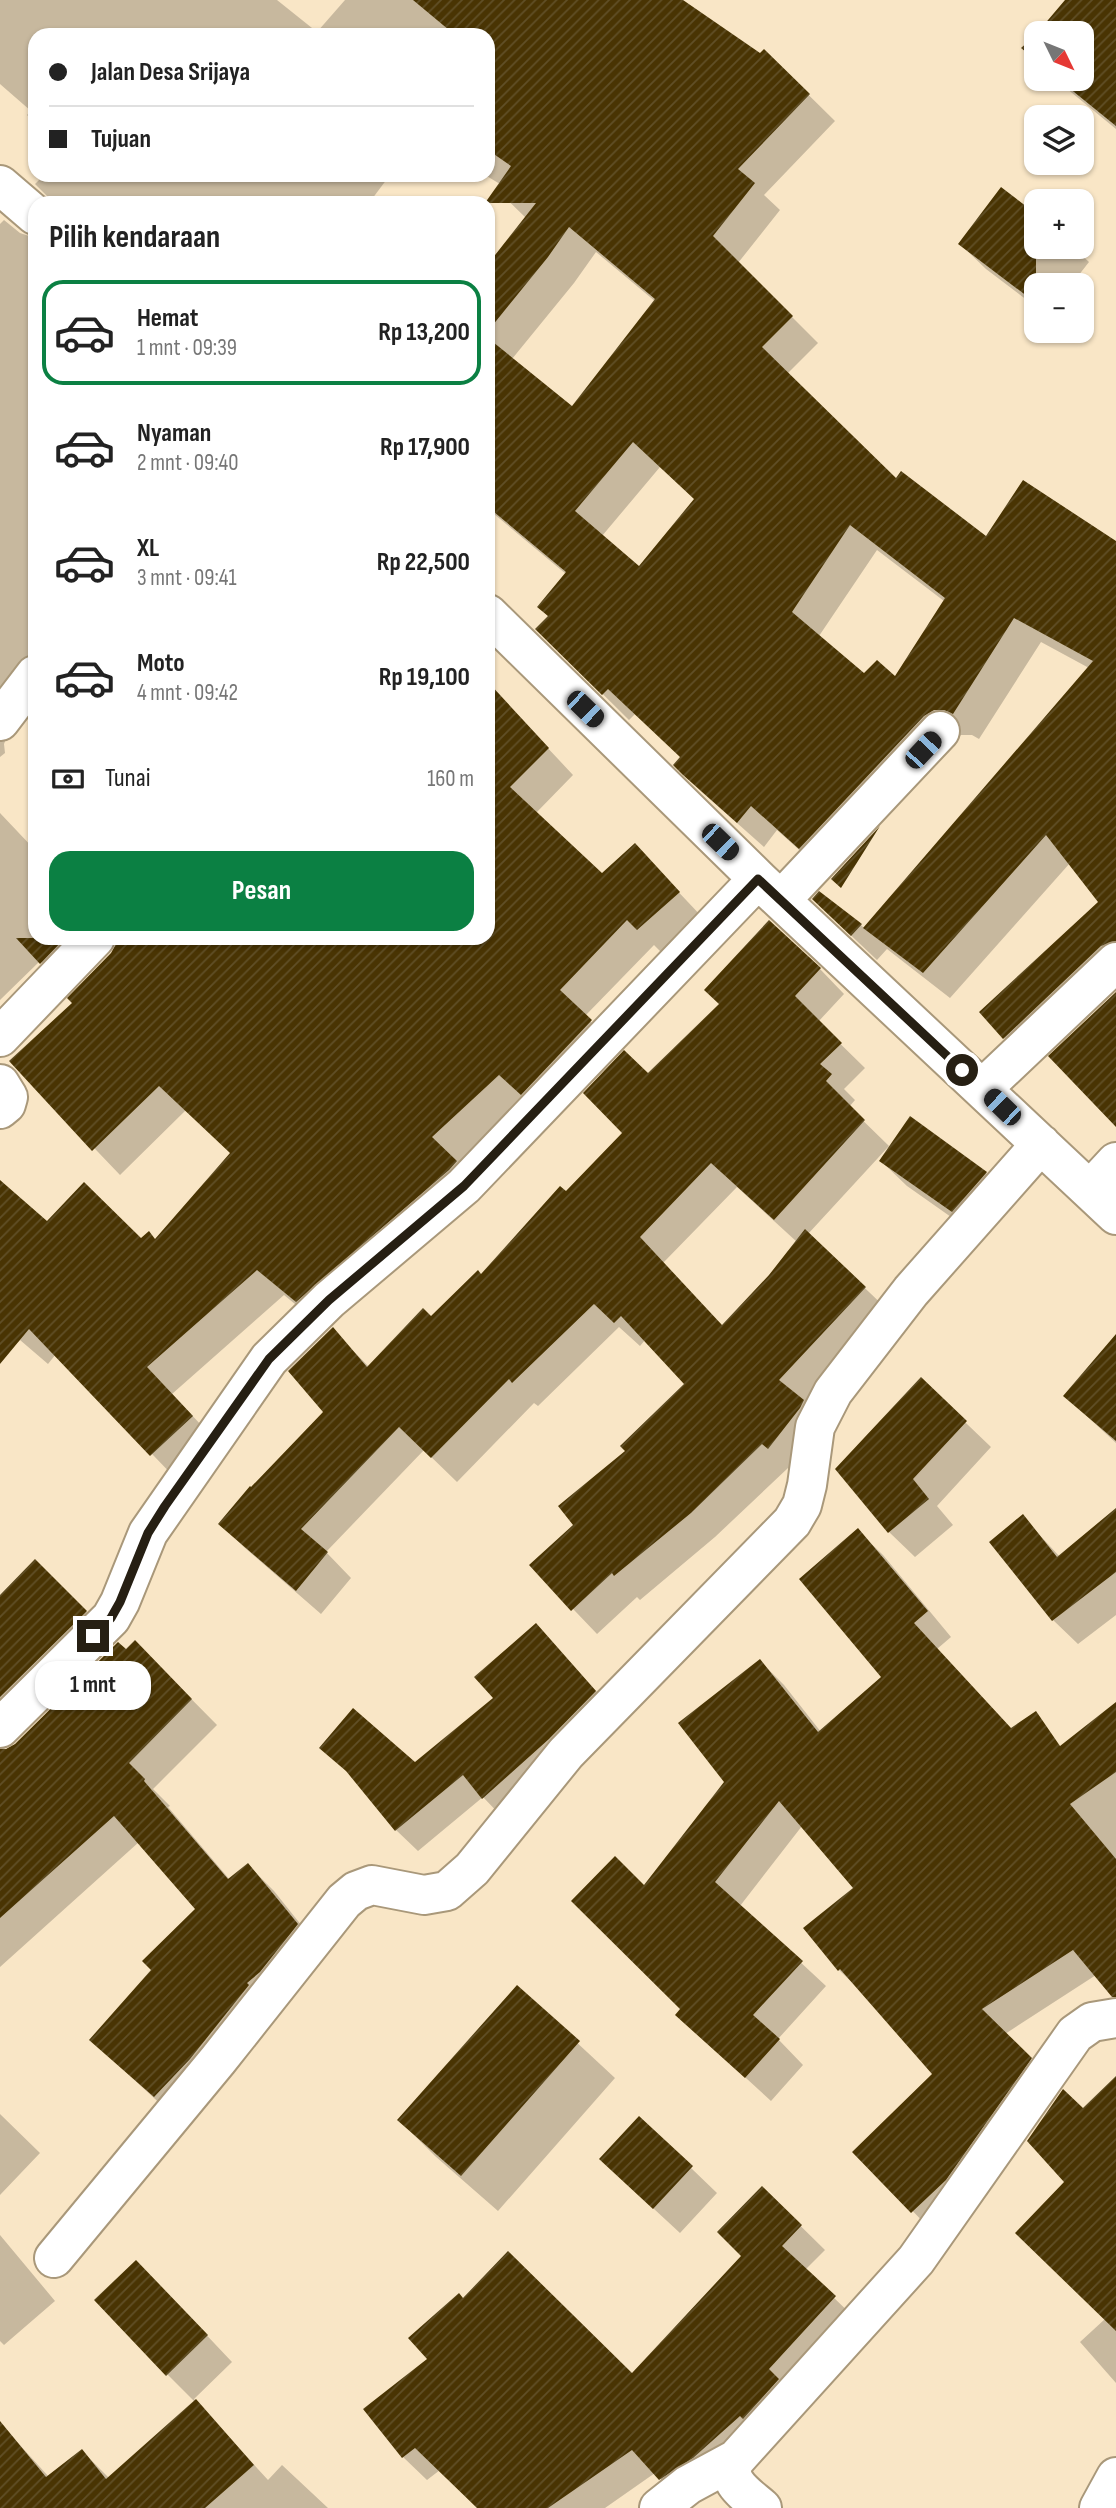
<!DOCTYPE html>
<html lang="id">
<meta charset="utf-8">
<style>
:root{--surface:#fff;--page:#f2f2f2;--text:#222;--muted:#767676;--line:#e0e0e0;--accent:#0b8043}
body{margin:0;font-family:"Sofia Sans Condensed",sans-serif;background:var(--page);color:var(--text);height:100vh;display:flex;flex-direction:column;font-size:26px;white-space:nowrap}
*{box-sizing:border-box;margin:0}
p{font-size:23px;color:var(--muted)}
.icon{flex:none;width:38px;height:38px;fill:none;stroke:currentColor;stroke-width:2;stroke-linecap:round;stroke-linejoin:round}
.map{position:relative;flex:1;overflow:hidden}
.panel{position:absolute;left:28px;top:196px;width:467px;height:749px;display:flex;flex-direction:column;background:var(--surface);border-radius:21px;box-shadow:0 2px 5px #0004}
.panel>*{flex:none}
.hud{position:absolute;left:28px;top:28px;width:467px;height:154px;border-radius:21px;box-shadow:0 2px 5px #0004;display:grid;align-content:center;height:154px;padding:0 21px;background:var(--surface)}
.needle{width:46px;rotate:133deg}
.buttons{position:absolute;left:1024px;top:21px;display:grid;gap:14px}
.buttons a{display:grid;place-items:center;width:70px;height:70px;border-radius:14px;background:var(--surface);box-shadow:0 2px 5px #0004;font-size:35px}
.end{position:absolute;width:32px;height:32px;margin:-16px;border:9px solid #261f13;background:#fff;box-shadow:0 0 0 4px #fff}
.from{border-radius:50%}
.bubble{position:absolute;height:49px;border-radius:21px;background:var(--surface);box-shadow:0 2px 5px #0004;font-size:23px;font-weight:700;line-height:49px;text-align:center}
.car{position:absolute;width:21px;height:42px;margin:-21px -10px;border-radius:9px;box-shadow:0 0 5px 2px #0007;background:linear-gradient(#222 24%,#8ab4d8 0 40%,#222 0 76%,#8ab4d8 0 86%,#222 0)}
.hud b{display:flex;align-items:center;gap:24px;height:66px;font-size:26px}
.hud b+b{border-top:2px solid var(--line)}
.hud i{width:18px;height:18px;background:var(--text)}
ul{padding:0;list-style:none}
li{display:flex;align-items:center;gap:21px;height:105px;margin:0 14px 10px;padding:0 7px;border:4px solid transparent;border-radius:21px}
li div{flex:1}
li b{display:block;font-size:26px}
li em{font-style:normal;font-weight:700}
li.on{border-color:var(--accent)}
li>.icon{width:63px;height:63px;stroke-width:1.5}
h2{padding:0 21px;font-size:32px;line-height:84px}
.pay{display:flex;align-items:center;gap:18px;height:77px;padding:0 21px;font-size:26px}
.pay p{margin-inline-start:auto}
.action{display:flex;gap:14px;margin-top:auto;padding:14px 21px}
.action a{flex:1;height:80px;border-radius:21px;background:var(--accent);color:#fff;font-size:28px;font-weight:700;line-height:80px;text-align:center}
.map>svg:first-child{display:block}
</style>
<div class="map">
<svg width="1116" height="2508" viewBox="0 0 1116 2508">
<defs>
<pattern id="building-hatch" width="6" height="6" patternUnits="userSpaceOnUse" patternTransform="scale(1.75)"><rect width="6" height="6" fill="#493403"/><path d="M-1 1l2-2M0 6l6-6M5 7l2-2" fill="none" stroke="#604f27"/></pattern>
</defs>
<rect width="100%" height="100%" fill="#f9e6c6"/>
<!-- shadow -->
<path fill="#0003" fill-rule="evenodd" d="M 0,0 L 277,0 L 317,32 L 345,0 L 680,0 L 760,55 L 764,51 L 835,121 L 764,195 L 780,210 L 738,263 L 818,343 L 787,374 L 896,481 L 986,539 L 1116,543 L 1116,982 L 1030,1063 L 1004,1038 L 1101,902 L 1070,863 L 950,998 L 887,949 L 877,960 L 840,925 L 861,925 L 865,929 L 1089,668 L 1041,642 L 979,739 L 972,735 L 961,735 L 950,742 L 826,874 L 777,830 L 764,847 L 701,791 L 682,758 L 635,714 L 629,720 L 537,629 L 549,617 L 539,607 L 566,574 L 488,509 L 488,267 L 526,218 L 496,189 L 500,184 L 485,175 L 488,175 L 488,35 L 35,35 L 35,123 L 27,115 L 31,111 L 0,84 ZM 596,252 L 656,302 L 573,408 L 512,359 L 574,283 ZM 660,467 L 696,500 L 639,568 L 602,536 ZM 877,550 L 944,601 L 895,679 L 865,675 L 819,636 Z
M 1095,0 L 1116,0 L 1116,129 L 1055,79 L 1082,79 L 1082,33 L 1040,33 L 1059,10 Z
M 44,175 L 390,175 L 372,199 L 377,203 L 54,203 L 35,184 Z
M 1036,216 L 1036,247 L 1073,247 L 1089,262 L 1071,285 L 1036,285 L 1036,307 L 986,269 L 960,244 Z
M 4,220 L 20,233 L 35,238 L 35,699 L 8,734 L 4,744 L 5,753 L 0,757 L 0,224 Z
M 488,684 L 573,775 L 535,814 L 602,876 L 635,846 L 704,919 L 664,955 L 654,945 L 585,1016 L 617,1047 L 526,1100 L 457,1164 L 482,1189 L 323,1327 L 284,1295 L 172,1394 L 218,1443 L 178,1481 L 56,1354 L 48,1364 L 20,1340 L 0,1358 L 0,1186 L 47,1223 L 141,1241 L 156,1241 L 232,1154 L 186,1110 L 120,1175 L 12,1062 L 148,938 L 488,938 Z
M 0,813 L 35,850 L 35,938 L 90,938 L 67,988 L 40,961 L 0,1000 Z
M 820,969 L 844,994 L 818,1022 L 865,1068 L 844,1089 L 855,1100 L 849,1107 L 889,1146 L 808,1234 L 890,1312 L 805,1404 L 827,1426 L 794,1472 L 788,1468 L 715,1537 L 640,1600 L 637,1597 L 597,1634 L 532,1566 L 575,1525 L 627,1451 L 687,1384 L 645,1340 L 640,1346 L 619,1327 L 538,1406 L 534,1403 L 457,1482 L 424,1450 L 326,1552 L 351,1578 L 321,1614 L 245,1548 L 220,1524 L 326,1412 L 333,1330 L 369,1367 L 481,1276 L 625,1133 L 648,1076 ZM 737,1187 L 797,1242 L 770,1276 L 722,1327 L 663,1263 Z
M 911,1119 L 986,1173 L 1012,1198 L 978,1236 L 907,1186 L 881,1161 Z
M 1116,1336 L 1116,1443 L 1065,1396 Z
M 921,1380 L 991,1447 L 937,1506 L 953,1525 L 915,1557 L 889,1532 Z
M 1116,1510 L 1116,1615 L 1078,1644 L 1053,1620 L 1023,1517 L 1060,1557 Z
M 858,1531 L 883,1555 L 951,1637 L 937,1649 L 946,1836 L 1116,1705 L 1116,1996 L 1096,1975 L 1005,2034 L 1055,2084 L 937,2236 L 855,2152 L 935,2075 L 864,1994 L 839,1970 L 856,1889 L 802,1826 L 740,1906 L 826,1986 L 778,2039 L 803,2065 L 771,2101 L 677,2015 L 682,2009 L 645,1888 L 727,1782 L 760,1661 L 784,1685 L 821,1732 L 883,1677 Z
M 35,1562 L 112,1637 L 10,1738 L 2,1753 L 16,1745 L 135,1642 L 217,1725 L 153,1789 L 170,1806 L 168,1807 L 230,1880 L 248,1865 L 274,1891 L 322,1951 L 180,2122 L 91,2040 L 154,1970 L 197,1909 L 139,1842 L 0,1967 L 0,1598 Z
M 536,1625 L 616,1713 L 504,1819 L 483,1797 L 418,1851 L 396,1830 L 356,1780 L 322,1748 L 415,1764 L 495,1698 Z
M 517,1987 L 615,2078 L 498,2211 L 435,2156 L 399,2120 Z
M 1116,2078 L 1116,2383 L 1080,2342 L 1105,2319 L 1066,2182 L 1083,2111 Z
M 0,2114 L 40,2153 L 0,2195 Z
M 639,2118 L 717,2193 L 680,2233 L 627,2184 Z
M 762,2188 L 825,2250 L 805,2270 L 858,2321 L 683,2503 L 655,2473 L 605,2508 L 479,2508 L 440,2470 L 427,2480 L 403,2457 L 429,2359 L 463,2300 L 632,2375 L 743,2256 Z
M 0,2235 L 55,2301 L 4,2345 L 0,2341 Z
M 162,2288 L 232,2362 L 194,2399 L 268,2480 L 282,2465 L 328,2508 L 0,2508 L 0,2439 L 8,2432 L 49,2477 L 82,2451 L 109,2478 L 195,2402 L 167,2374 Z"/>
<!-- building -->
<path fill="url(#building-hatch)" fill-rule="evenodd" d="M 413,0 L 683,0 L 760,53 L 764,49 L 810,94 L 738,169 L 755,183 L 713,236 L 793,316 L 762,347 L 896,478 L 901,471 L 986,536 L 1023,480 L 1116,541 L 1116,941 L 1101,946 L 1003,1039 L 979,1012 L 1098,902 L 1046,835 L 923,973 L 863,928 L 1093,661 L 1014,618 L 953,714 L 944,710 L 934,710 L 924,716 L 799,849 L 751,806 L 737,823 L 683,775 L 673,765 L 680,757 L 608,689 L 602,695 L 535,629 L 548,616 L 537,607 L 566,572 L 488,507 L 488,338 L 572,406 L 655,299 L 569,227 L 548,257 L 488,331 L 488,264 L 536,203 L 485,203 L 511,166 L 488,150 L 488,35 L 455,35 ZM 633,442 L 694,499 L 639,566 L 575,511 ZM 850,525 L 945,598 L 895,676 L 877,660 L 864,673 L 792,612 Z
M 1065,0 L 1116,0 L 1116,126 L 1058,79 L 1082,79 L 1082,33 L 1037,33 Z
M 1036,35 L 1036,60 L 1021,48 Z
M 1001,187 L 1036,214 L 1036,303 L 958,244 Z
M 488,682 L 549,748 L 510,787 L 602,873 L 635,843 L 680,892 L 637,930 L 627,920 L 560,990 L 592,1020 L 521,1095 L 499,1075 L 432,1137 L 457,1161 L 449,1170 L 296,1302 L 257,1270 L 147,1367 L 193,1416 L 150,1456 L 29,1329 L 0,1364 L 0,1180 L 47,1221 L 84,1182 L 141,1238 L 149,1231 L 155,1239 L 230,1153 L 159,1086 L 92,1151 L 9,1061 L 72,1003 L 67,998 L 111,953 L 116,944 L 116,938 L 488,938 Z
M 880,826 L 841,888 L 831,879 Z
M 819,891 L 862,924 L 851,936 L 812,899 Z
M 769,920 L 821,968 L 795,996 L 842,1043 L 820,1064 L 832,1074 L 826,1081 L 865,1120 L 774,1220 L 711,1163 L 640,1237 L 722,1325 L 769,1275 L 805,1229 L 866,1287 L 779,1380 L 804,1400 L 800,1408 L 768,1449 L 762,1444 L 691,1513 L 614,1576 L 612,1573 L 571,1611 L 529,1565 L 573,1525 L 558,1506 L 625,1451 L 620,1446 L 684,1384 L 621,1316 L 614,1323 L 594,1304 L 512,1383 L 509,1379 L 431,1458 L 399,1427 L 301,1529 L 328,1552 L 296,1591 L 218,1524 L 250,1486 L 251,1487 L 323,1412 L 288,1371 L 333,1327 L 367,1367 L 423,1308 L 431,1316 L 478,1270 L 481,1274 L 560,1186 L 566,1191 L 622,1133 L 583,1093 L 624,1050 L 648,1073 L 719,1004 L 704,990 Z
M 16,938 L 65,938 L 40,964 Z
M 1116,992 L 1116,1127 L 1048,1056 Z
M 910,1116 L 987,1172 L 952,1212 L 879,1161 Z
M 1116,1334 L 1116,1441 L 1063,1396 Z
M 921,1377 L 967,1421 L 913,1479 L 929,1499 L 888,1533 L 835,1469 Z
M 1116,1508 L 1116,1572 L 1052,1621 L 989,1542 L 1023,1514 L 1057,1557 Z
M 858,1528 L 928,1611 L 914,1623 L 1011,1728 L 1036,1711 L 1060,1746 L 1116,1702 L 1116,1772 L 1070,1804 L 1116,1859 L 1116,1997 L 1112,1997 L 1073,1950 L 982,2009 L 1032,2058 L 946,2180 L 911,2213 L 852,2152 L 932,2074 L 840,1969 L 838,1971 L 803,1928 L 853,1888 L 779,1801 L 715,1882 L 803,1961 L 753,2015 L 780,2039 L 745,2078 L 675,2015 L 680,2009 L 571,1901 L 615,1856 L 644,1885 L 724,1782 L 678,1723 L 760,1659 L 818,1732 L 881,1677 L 799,1579 Z
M 35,1559 L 87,1611 L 0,1697 L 0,1595 Z
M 536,1623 L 596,1691 L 549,1739 L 482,1799 L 463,1775 L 395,1831 L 346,1771 L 319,1748 L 353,1708 L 415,1762 L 493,1698 L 474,1677 Z
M 135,1640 L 192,1699 L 129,1763 L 145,1779 L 144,1781 L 228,1879 L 248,1863 L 298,1924 L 260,1972 L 247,1983 L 249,1985 L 190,2059 L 154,2097 L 89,2040 L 151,1970 L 142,1961 L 195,1909 L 114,1816 L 0,1918 L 0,1749 L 6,1749 L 15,1744 L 118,1642 L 126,1649 Z
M 517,1985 L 580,2041 L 461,2176 L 397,2120 Z
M 1116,2076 L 1116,2331 L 1015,2233 L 1064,2182 L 1027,2141 L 1063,2089 L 1083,2108 Z
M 639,2116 L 693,2166 L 653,2209 L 599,2159 Z
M 762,2186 L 802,2225 L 782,2246 L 836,2296 L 769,2369 L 779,2379 L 743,2419 L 740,2416 L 693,2458 L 659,2480 L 632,2450 L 548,2508 L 477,2508 L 415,2448 L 402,2458 L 363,2409 L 427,2359 L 408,2338 L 459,2293 L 463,2298 L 508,2251 L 632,2373 L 741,2256 L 717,2232 Z
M 136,2260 L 208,2335 L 166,2376 L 94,2300 Z
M 196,2399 L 254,2465 L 205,2508 L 0,2508 L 0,2421 L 46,2477 L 82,2449 L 106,2479 Z"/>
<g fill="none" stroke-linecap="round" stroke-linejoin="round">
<defs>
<path id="street" d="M 0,185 L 35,215
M 488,614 L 758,879 L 1116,1215
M 0,721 L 35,675
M 781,900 L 940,731
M 0,1037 L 95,938
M 0,1084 L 8,1097 L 6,1104 L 0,1109
M 983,1088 L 1116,962
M 1090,1190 L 1116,1162
M 0,1728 L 111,1618 L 120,1602 L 148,1533 L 269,1359 L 329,1300 L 464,1186 L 758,879
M 54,2258 L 218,2060 L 344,1901 L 356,1891 L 372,1885 L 424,1895 L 447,1891 L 472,1869 L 566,1753 L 792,1522 L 802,1505 L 807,1485 L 815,1427 L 833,1392 L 911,1291 L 1041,1144
M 659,2508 L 688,2485 L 736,2459
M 762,2508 C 747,2495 722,2480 736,2459 L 916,2260 L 1075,2034 L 1092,2022 L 1116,2018
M 1099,2508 L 1116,2477"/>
</defs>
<!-- street casing -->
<use href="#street" stroke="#a9987a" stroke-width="42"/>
<!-- street -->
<use href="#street" stroke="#fff" stroke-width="38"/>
</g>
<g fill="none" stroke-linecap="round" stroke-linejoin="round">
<!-- route -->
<path stroke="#261f13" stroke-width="9" d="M 93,1636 L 111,1618 L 120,1602 L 148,1533 L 165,1506 L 269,1359 L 329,1300 L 464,1186 L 758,879 L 962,1070"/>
</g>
</svg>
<div class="buttons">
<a><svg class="needle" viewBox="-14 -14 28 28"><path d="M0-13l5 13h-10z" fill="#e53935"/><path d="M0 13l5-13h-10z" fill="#767676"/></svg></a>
<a><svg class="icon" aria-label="layers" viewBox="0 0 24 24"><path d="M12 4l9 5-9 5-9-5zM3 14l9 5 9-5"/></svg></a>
<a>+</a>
<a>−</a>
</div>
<i class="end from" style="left:962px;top:1070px"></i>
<i class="end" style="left:93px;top:1636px"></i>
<div class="bubble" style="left:35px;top:1661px;width:116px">1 mnt</div>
<i class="car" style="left:585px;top:709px;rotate:134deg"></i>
<i class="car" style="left:923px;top:750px;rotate:43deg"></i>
<i class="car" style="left:720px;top:842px;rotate:134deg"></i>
<i class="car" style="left:1002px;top:1107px;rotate:314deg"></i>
<div class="hud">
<b><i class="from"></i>Jalan Desa Srijaya</b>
<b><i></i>Tujuan</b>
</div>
<section class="panel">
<h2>Pilih kendaraan</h2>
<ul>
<li class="on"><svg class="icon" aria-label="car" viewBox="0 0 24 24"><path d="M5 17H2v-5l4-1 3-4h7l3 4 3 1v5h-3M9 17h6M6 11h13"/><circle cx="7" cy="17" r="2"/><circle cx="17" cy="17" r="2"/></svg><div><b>Hemat</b><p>1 mnt · 09:39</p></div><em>Rp 13,200</em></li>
<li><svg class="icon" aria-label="car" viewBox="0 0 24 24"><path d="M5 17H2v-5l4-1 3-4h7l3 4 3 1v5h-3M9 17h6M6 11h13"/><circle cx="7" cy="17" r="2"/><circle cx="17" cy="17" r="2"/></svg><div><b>Nyaman</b><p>2 mnt · 09:40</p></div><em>Rp 17,900</em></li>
<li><svg class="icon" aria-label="car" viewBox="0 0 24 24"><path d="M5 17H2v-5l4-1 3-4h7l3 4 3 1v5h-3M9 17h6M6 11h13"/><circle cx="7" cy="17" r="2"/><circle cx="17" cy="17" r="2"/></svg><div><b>XL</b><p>3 mnt · 09:41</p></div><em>Rp 22,500</em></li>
<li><svg class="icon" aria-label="car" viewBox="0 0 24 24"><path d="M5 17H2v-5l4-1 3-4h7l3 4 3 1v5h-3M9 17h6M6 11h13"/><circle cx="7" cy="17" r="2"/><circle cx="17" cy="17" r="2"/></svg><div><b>Moto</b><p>4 mnt · 09:42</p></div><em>Rp 19,100</em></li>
</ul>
<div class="pay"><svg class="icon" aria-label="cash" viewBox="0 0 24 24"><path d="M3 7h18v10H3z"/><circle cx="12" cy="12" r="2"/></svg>Tunai<p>160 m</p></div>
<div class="action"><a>Pesan</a></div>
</section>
</div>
